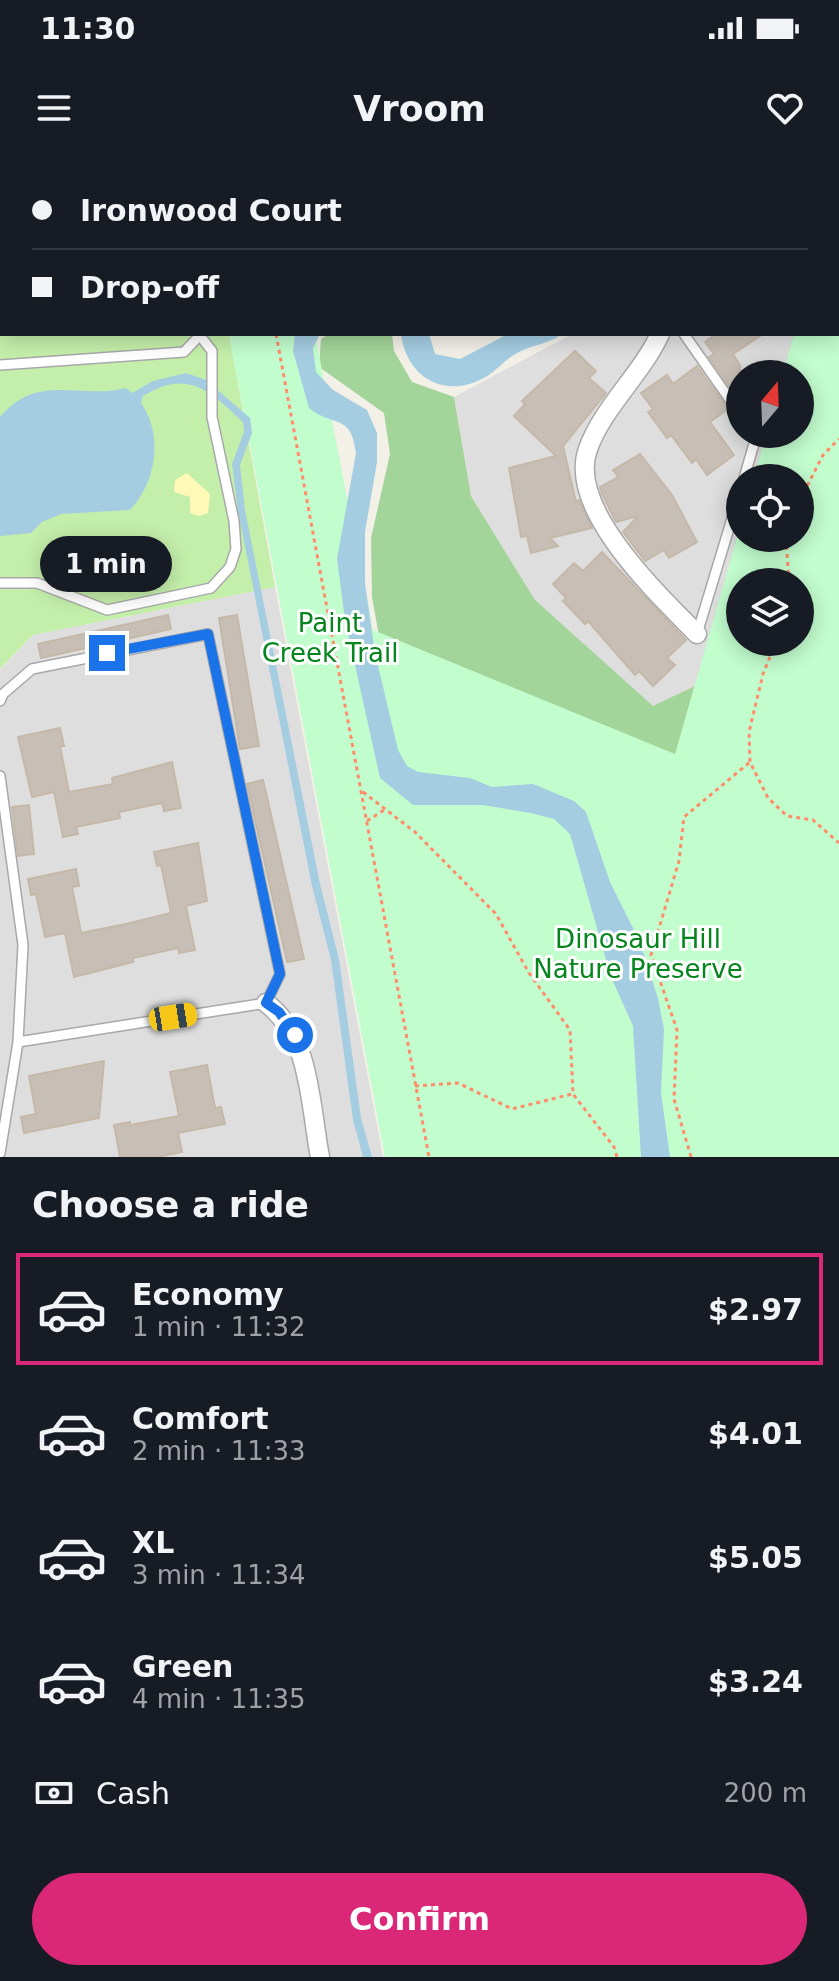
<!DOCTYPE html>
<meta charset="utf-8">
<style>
:root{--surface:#171b24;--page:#20242c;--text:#f1f3f6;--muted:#9ea1a6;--line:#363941;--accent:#db2777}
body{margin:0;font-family:"DejaVu Sans",sans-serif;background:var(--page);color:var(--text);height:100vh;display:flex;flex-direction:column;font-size:30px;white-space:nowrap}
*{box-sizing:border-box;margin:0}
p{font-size:26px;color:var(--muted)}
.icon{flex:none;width:44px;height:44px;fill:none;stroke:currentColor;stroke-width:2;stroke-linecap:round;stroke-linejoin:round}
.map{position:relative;height:997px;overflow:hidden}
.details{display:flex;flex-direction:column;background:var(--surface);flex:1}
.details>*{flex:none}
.guide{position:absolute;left:0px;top:0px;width:840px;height:176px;box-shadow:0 4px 20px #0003;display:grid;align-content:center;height:176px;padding:0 32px;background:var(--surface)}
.needle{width:52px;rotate:19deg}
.fabs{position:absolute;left:726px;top:200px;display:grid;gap:16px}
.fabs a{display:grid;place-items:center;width:88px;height:88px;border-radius:50%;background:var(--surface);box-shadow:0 4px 20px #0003;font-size:40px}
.end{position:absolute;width:36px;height:36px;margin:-18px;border:10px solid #1a73e8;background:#fff;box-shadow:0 0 0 4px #fff}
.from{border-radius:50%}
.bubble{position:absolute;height:56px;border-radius:28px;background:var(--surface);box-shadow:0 4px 20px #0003;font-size:26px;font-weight:600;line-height:56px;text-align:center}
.car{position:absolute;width:24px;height:48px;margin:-24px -12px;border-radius:10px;box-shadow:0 0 6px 2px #0007;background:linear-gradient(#f5c518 24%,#345 0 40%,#f5c518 0 76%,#345 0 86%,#f5c518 0)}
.guide b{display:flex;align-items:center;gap:28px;height:76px;font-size:30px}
.guide b+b{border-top:2px solid var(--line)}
.guide i{width:20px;height:20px;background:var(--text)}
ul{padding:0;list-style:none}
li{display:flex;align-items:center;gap:24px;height:112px;margin:0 16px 12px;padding:0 16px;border:4px solid transparent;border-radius:0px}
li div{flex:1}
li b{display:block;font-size:30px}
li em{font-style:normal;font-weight:600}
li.on{border-color:var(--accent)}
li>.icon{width:72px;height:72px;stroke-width:1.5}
h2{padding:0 32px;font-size:36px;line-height:96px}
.pay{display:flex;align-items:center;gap:20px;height:88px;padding:0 32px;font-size:30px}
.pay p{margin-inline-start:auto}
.button{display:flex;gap:16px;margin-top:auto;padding:16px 32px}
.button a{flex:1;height:92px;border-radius:48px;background:var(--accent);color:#fff;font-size:32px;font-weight:600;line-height:92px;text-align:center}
.status{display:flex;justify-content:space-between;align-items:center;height:56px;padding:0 40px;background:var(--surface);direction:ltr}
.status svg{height:22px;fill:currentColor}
header{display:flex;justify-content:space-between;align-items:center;height:104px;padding:0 32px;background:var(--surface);font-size:36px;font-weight:600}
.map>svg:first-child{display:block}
</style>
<div class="status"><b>11:30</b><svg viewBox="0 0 49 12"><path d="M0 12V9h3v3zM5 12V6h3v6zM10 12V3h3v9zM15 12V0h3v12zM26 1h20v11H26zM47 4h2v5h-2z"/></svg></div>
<header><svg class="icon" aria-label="menu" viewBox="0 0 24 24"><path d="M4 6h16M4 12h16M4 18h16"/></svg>Vroom<svg class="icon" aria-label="heart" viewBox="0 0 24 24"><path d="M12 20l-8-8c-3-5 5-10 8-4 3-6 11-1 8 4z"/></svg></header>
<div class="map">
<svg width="839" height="997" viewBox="0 0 839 997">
<rect width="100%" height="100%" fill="#f2f0e7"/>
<!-- residential -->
<path fill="#dfdede" d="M 147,0 L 489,0 L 489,2 Z
M 614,0 L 839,0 L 839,88 L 838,2 Z
M 572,174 L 794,174 L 783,214 L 740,214 L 740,274 L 766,274 L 754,318 L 740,318 L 740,367 L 695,526 L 653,547 L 535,440 L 471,336 L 454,237 Z
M 275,427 L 383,997 L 0,997 L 0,510 L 33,475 Z"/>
<!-- grass -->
<path fill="#c4efaa" d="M 0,0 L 152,2 L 2,2 L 2,174 L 229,174 L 275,427 L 33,475 L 0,509 Z"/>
<!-- forest -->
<path fill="#a3d499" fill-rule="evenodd" d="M 839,88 L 839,997 L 388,526 L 372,437 L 371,378 L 390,294 L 384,253 L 319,207 L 321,179 L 329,174 L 392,174 L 394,191 L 412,222 L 454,237 L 471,336 L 535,440 L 653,546 L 695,526 L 740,367 L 740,378 L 800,378 L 800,318 L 754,318 L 766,274 L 800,274 L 800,214 L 783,214 L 794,174 L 838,174 ZM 740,422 L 800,422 L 800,482 L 740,482 Z"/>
<!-- sand -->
<path fill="#fff9b8" d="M 187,313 L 210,334 L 208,353 L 199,356 L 190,353 L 190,337 L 174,332 L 175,320 Z"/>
<!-- park -->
<path fill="#c2fdce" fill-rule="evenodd" d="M 839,88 L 839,997 L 385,997 L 229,174 L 315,174 L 373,470 L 675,594 L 740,367 L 740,378 L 800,378 L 800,318 L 754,318 L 766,274 L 800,274 L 800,214 L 783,214 L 794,174 L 838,174 ZM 740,422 L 800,422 L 800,482 L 740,482 Z"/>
<!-- water -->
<path fill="#a5cde2" d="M 295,174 L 320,174 L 313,188 L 316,212 L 333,230 L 367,250 L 377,273 L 377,302 L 365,372 L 365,423 L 375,493 L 398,590 L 407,606 L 418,612 L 470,618 L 492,627 L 533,624 L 574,641 L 586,652 L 610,722 L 640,782 L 658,838 L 664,869 L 661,933 L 670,997 L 641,997 L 633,866 L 611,817 L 570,674 L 554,659 L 531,653 L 482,645 L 413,645 L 380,618 L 345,460 L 337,399 L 356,293 C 351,252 333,268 309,248 L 293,191 Z
M 401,174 L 429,174 L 435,194 L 460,199 L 508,174 L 562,174 C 550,184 531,185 517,193 C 504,200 495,213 482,219 C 443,239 406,216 401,174 Z
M 186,213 L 206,220 L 250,258 L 252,273 L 240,305 L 245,350 L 320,724 L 339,799 L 361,958 L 372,997 L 363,997 L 353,960 L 331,800 L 312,726 L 238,351 L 232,304 L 244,272 L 243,262 C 210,231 188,208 143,236 L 141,243 C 164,276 156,322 130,350 L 61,354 L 42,362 L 31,373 L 0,376 L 0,257 C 39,212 77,240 126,228 L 132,233 L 153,221 Z"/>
<!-- building -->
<path fill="#c7bfb6" stroke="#c5b8a8" stroke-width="2" d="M 716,174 L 763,174 L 733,194 L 740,205 L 740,230 L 735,234 L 709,197 L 714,194 L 705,182 Z
M 575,191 L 596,211 L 589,218 L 606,233 L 563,286 L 576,342 L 579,340 L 592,368 L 550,378 L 558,386 L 531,393 L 527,376 L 521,377 L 509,308 L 556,296 L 514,256 L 525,244 L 522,241 Z
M 697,206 L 728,249 L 710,262 L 734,295 L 707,315 L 696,299 L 692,303 L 671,275 L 667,278 L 648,252 L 653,249 L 641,233 L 667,215 L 673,224 Z
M 640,294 L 672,335 L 697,382 L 669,398 L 664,390 L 645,401 L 623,372 L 638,356 L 616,362 L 602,334 L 600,327 L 618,317 L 613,310 Z
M 602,392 L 686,480 L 667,498 L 675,505 L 653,526 L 639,511 L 635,515 L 588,461 L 585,464 L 563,441 L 566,438 L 553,424 L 574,403 L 583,411 Z
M 168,455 L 171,469 L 41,498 L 38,484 Z
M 237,455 L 259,586 L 240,589 L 219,458 Z
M 60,568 L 64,586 L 60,586 L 69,632 L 113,624 L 112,618 L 172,602 L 181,648 L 164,651 L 162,643 L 119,652 L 120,658 L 76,667 L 78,674 L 63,677 L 54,632 L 32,637 L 18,577 Z
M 263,620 L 304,799 L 287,802 L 247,624 Z
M 29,645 L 34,694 L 18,696 L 12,647 Z
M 198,683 L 207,741 L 186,746 L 195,790 L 179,793 L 178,788 L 133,798 L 133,802 L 74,817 L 65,773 L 45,777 L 36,734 L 31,735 L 28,719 L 76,709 L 79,726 L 72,727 L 81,773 L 126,764 L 171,753 L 161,705 L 157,706 L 154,692 Z
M 104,901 L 99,958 L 24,973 L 21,957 L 36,954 L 29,916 Z
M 207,905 L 215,948 L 221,947 L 225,964 L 178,973 L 182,992 L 158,997 L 120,997 L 114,965 L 130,962 L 130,965 L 179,956 L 170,912 Z"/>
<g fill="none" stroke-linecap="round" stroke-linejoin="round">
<defs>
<path id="service" d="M 134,0 L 136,2
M 181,0 L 181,2
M 689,2 L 690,0
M 684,174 L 740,254
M 0,205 L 184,192 L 201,174
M 744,318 L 756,277 L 754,274
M 0,423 L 37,423 L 107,450 L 211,428 L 230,407 L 236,389 L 234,361 L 212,257 L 212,191 L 201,177
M 697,474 L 740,332
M 0,541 L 3,534 L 32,509 L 208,474 L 280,814 L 266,843 L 18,882 L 0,993
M 0,616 L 23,785 L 18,882"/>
<path id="minor" d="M 727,2 L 728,0
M 660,174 C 641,215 603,247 588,289 C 566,349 660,436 697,474
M 266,843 C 311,876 310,946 320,997"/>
</defs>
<!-- service casing -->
<use href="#service" stroke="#a8a8a8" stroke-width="12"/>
<!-- minor casing -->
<use href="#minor" stroke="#a8a8a8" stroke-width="21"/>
<!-- path -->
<path stroke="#ff8c6b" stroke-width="3" stroke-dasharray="4 4" stroke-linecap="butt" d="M 244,0 L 244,2
M 276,174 L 429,997
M 800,340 L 823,295 L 839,279
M 786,378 L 789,422
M 776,482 L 763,514 L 749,572 L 750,602 L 768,638 L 787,656 L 813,660 L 839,683
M 363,632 L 415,672 L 496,754 L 529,813 L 570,870 L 573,934 L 614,987 L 617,997
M 367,661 L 384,650
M 415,926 L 458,923 L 512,949 L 572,934
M 691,997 L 674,939 L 677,870 L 651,795 L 679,701 L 684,657 L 750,602"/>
<!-- service -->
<use href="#service" stroke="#fff" stroke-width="9"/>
<!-- minor -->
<use href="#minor" stroke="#fff" stroke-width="18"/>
</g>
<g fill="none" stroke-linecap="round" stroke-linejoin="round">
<!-- route -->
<path stroke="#1a73e8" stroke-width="10" d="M 107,493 L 208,474 L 280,814 L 266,843 L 279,852 L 295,875"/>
</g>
<g text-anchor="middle" stroke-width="6" stroke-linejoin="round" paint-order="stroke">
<!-- park labels -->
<g font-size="26" fill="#04851e" stroke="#fff">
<text x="330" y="472">Paint<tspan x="330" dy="30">Creek Trail</tspan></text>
<text x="638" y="788">Dinosaur Hill<tspan x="638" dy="30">Nature Preserve</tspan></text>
</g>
</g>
</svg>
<div class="fabs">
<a><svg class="needle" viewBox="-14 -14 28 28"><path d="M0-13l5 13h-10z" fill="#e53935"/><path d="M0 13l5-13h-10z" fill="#9ea1a6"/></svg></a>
<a><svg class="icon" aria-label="locate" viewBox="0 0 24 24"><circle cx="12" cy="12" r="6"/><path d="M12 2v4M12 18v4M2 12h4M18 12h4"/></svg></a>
<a><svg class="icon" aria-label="layers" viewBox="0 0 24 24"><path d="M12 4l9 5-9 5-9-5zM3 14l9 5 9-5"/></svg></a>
</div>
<i class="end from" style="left:295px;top:875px"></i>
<i class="end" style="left:107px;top:493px"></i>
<div class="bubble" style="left:40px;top:376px;width:132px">1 min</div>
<i class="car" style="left:173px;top:857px;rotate:81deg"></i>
<div class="guide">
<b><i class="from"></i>Ironwood Court</b>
<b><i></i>Drop-off</b>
</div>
</div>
<section class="details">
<h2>Choose a ride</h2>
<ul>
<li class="on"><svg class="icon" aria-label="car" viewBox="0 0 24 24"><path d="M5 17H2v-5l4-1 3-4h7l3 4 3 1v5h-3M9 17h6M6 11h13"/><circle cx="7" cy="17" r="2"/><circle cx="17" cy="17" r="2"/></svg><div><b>Economy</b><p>1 min · 11:32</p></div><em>$2.97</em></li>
<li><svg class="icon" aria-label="car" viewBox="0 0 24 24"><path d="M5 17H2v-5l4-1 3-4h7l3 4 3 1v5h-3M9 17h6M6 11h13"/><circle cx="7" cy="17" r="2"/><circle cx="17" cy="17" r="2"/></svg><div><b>Comfort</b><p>2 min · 11:33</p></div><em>$4.01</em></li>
<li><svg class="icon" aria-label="car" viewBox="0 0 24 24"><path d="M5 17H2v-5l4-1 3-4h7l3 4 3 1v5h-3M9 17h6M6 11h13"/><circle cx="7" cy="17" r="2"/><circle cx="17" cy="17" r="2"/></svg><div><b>XL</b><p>3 min · 11:34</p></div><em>$5.05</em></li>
<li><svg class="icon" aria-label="car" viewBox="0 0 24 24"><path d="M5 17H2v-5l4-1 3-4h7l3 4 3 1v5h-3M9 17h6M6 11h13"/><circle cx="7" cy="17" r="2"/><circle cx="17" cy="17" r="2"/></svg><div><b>Green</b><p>4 min · 11:35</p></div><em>$3.24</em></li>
</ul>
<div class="pay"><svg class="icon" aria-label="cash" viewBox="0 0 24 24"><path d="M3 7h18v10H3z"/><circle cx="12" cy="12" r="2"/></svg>Cash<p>200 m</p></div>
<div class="button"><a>Confirm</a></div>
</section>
